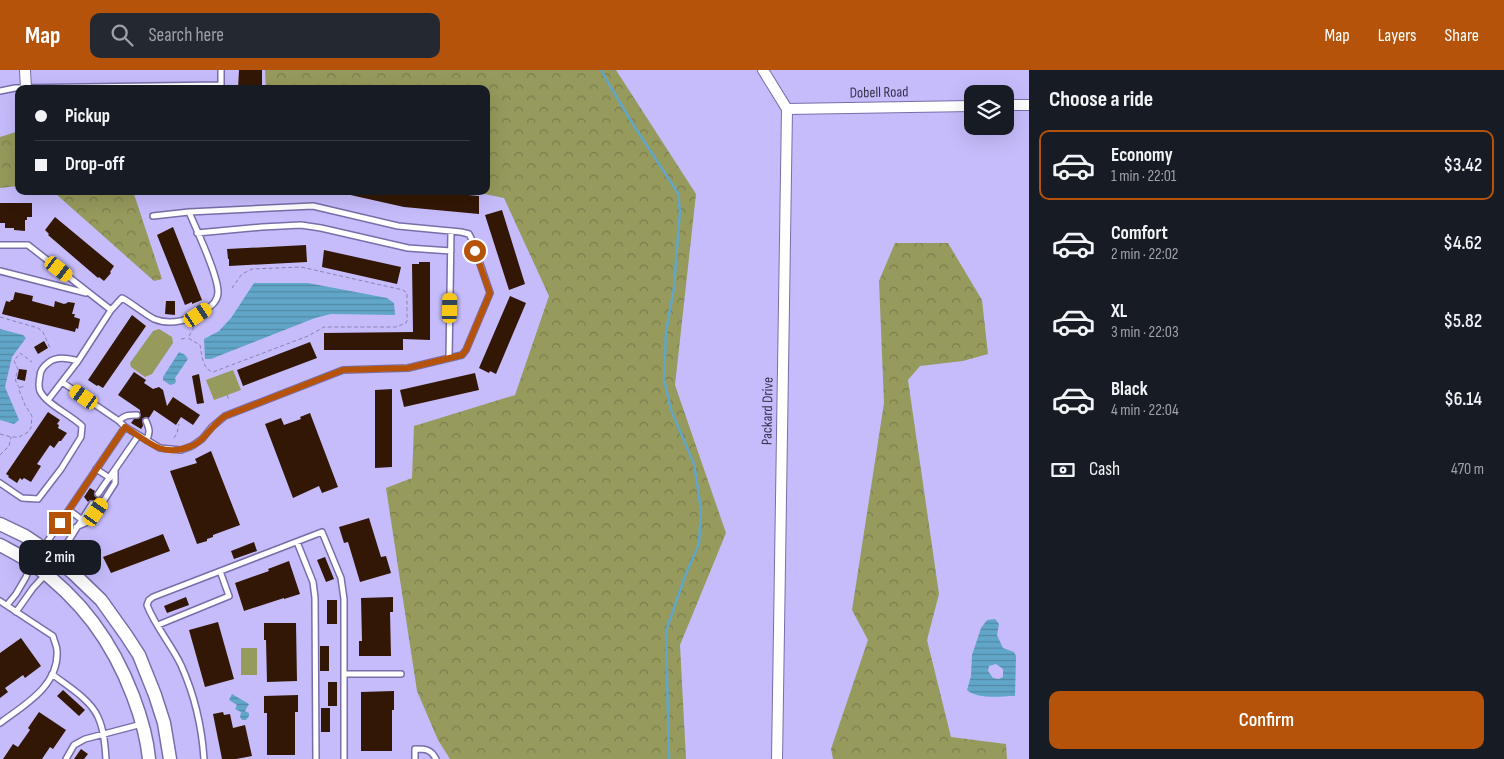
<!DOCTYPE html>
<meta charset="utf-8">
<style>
:root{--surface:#171b24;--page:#242831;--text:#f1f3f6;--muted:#9ea1a6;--line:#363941;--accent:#b45309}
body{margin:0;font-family:"Sofia Sans Condensed",sans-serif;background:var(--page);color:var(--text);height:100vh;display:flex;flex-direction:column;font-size:19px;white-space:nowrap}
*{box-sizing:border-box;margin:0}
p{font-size:16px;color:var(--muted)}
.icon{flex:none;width:28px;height:28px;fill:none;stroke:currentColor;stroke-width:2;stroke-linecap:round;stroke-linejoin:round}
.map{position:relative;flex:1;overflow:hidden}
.details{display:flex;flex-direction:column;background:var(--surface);width:475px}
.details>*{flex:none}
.top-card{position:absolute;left:15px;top:15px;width:475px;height:110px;border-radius:10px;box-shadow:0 5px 20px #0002;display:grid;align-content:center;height:110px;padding:0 20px;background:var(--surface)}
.tools{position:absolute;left:964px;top:15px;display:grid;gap:10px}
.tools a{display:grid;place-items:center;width:50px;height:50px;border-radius:10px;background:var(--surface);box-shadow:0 5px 20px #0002;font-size:25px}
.end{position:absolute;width:22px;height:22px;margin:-11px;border:6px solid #b45309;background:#fff;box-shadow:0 0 0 2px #fff}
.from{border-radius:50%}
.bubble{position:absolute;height:35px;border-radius:10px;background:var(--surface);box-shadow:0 5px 20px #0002;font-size:16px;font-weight:600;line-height:35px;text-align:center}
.car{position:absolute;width:15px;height:30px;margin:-15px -8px;border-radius:6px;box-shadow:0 0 4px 1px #0007;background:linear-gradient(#f5c518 24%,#345 0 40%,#f5c518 0 76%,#345 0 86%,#f5c518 0)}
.top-card b{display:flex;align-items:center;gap:18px;height:48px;font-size:19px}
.top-card b+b{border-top:1px solid var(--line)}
.top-card i{width:12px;height:12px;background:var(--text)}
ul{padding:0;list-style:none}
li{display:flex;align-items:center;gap:15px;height:70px;margin:0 10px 8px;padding:0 10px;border:2px solid transparent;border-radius:10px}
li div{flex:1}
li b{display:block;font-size:19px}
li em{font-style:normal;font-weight:600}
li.selected{border-color:var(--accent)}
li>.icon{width:45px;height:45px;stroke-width:1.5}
h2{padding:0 20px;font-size:22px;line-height:60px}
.pay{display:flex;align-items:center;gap:12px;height:55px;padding:0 20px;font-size:19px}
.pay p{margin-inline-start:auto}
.button{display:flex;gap:10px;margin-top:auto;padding:10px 20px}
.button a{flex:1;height:58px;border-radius:10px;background:var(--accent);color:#fff;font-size:20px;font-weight:600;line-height:58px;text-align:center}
header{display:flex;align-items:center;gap:30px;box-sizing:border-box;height:70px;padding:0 25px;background:var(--accent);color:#fff}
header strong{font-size:24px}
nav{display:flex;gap:28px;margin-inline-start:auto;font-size:18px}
.search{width:350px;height:45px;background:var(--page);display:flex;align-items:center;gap:12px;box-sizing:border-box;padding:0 18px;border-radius:10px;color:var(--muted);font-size:19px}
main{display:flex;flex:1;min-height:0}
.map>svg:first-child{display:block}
</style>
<header>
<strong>Map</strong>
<div class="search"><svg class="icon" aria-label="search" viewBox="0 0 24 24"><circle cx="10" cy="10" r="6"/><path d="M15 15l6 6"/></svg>Search here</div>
<nav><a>Map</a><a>Layers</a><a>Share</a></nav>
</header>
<main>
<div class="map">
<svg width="1029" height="689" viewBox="0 0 1029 689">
<defs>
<pattern id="forest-crowns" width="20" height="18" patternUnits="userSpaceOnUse" patternTransform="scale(1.25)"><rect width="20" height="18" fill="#969a5c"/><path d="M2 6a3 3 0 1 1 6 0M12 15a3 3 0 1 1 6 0" fill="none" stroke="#7b7e4e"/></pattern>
<pattern id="water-rules" width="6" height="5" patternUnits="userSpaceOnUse" patternTransform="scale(1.25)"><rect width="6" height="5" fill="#61a6c8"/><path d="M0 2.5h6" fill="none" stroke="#5188a5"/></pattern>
</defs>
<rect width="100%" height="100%" fill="#c6bcfc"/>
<!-- forest -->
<path fill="url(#forest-crowns)" d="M 265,0 L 616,0 L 696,124 L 675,315 L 726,463 L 680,575 L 686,689 L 450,689 L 438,670 L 417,621 L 386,418 L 412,408 L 414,356 L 515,325 L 549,226 L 504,128 L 470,121 L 486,121 L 486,19 L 266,19 Z
M 19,61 L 19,116 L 0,118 L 0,67 Z
M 46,121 L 133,121 L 162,209 L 154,211 L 56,124 Z
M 895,173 L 948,173 L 982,230 L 988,284 L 963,291 L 920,296 L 908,310 L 939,524 L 927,570 L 951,667 L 1006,674 L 1007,689 L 833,689 L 831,679 L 868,570 L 852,540 L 884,333 L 879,211 Z"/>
<!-- park -->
<path fill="#969a5c" d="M 159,259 L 172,267 L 173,273 L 152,304 L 145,307 L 131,297 L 130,293 L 153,261 Z
M 233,300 L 241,320 L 214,330 L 206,310 Z
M 241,578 L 257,578 L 257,605 L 241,605 Z"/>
<!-- water -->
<path fill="url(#water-rules)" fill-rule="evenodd" d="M 254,213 L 308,213 L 387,228 L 394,233 L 395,245 L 331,244 L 315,248 L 211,289 L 205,289 L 204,269 L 219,261 L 231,248 Z
M 0,259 L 23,265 L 26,268 L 12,287 L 5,317 L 19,350 L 14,354 L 0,350 Z
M 179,282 C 185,285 184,283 188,289 L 175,308 L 176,312 L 174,314 L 170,315 L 163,310 L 163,307 Z
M 995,549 L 999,554 L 997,565 L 1003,578 L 1014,582 L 1016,586 L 1015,626 C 1000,626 979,630 967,620 L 971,606 L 972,585 L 981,558 L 987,550 ZM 996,594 L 1003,599 L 1003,607 L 999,609 L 993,608 L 988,601 L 989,596 Z
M 232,624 L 249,634 L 245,641 L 249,643 L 249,646 L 246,650 L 242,650 L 240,647 L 241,642 L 235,639 L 237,635 L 229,630 Z"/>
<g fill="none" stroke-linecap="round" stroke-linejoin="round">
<!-- stream -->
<path stroke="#61a6c8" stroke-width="2.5" d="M 601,0 L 610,16 L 634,56 L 678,123 L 680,142 L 678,164 L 674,218 L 666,262 L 664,309 L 671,340 L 694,394 L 701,439 L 699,474 L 685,506 L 666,561 L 669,689"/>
</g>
<!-- building -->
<path fill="#331705" d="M 239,0 L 262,0 L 262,19 L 238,19 Z
M 346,121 L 426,121 L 479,126 L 479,144 L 404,137 L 346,124 Z
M 0,133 L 32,133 L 32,147 L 27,147 L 27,150 L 25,150 L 25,161 L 14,160 L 14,158 L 5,158 L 5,153 L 0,153 Z
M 502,140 L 525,214 L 509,220 L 485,145 Z
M 55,147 L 114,196 L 110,202 L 111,203 L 104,211 L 99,207 L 98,208 L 48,165 L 49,164 L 45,160 Z
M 173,157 L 202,230 L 192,234 L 192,232 L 185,235 L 157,165 Z
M 306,175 L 307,192 L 229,196 L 229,189 L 228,189 L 227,179 Z
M 324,180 L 401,197 L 397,214 L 322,197 Z
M 419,192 L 430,192 L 430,270 L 403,269 L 403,280 L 324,280 L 324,263 L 413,262 L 412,194 L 419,194 Z
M 15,222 L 33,226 L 32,231 L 54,237 L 55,231 L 64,234 L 67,233 L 68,232 L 75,233 L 72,244 L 75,244 L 74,247 L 80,249 L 78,259 L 76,258 L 75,262 L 2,244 L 6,231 L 10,232 L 11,230 L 13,230 Z
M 510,226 L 526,233 L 496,304 L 490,301 L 489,303 L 479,298 Z
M 166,231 L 175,231 L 175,245 L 165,244 Z
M 132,245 L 146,256 L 103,318 L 98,315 L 97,316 L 88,310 Z
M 44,271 L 48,278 L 38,284 L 34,277 Z
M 310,272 L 317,288 L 243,316 L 237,300 Z
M 19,299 L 27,300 L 25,311 L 17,309 Z
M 134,302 L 146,310 L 144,313 L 153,319 L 159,317 L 163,320 L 167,336 L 173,327 L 200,345 L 193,355 L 181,347 L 176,355 L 154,340 L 149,348 L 145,347 L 142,349 L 143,356 L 141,359 L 131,353 L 134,349 L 140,348 L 140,340 L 118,325 Z
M 475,303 L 479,320 L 404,337 L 400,320 Z
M 199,304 L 204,333 L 197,334 L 192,306 Z
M 392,319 L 392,397 L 375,398 L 375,320 Z
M 48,342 L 60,350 L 57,354 L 59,355 L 58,358 L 67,363 L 61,371 L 59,371 L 54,378 L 50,375 L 37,394 L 41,396 L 31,412 L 24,408 L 22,410 L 20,408 L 17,413 L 8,407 L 9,406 L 6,404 Z
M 310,343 L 338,417 L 322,423 L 319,416 L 293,428 L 265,354 L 281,348 L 284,355 L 301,349 L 300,347 Z
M 211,381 L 240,455 L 213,465 L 213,467 L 207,469 L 207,471 L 197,474 L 170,401 L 197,393 L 195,389 Z
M 90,418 L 95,421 L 94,424 L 95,427 L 98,428 L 101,427 L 96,434 L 94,430 L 90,430 L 88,432 L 84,427 Z
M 369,448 L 381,487 L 386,486 L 391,503 L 360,512 L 348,472 L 344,473 L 339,457 Z
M 163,464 L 170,481 L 111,503 L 103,487 Z
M 254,472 L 257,481 L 234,489 L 231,481 Z
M 325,487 L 334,509 L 326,512 L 317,490 Z
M 289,491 L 300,524 L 284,529 L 284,528 L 244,541 L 235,513 L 269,501 L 268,499 Z
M 186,527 L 189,535 L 167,543 L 164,536 Z
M 393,527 L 393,542 L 390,542 L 391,586 L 359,586 L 359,571 L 362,571 L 361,528 Z
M 327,530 L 337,530 L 337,554 L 327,554 Z
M 218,552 L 234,609 L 205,617 L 189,560 Z
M 264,553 L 296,553 L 297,611 L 267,612 L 266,570 L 264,570 Z
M 21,568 L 41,596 L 25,608 L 23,605 L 5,618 L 8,622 L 0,628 L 0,583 Z
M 320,576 L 329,576 L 329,601 L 320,601 Z
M 328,612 L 337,612 L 337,636 L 328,636 Z
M 63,620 L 85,640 L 79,646 L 57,626 Z
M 394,621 L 394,640 L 392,640 L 392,681 L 361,681 L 361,622 Z
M 298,625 L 298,642 L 295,642 L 295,685 L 267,685 L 267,643 L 264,643 L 264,626 Z
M 321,638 L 330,638 L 330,662 L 321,662 Z
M 39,642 L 66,660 L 53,679 L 50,677 L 42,689 L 3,689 L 13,674 L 18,677 L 30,660 L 28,658 Z
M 223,642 L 224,645 L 230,644 L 233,658 L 245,655 L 252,686 L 236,689 L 222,689 L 213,644 Z
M 81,679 L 88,684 L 84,689 L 74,689 Z"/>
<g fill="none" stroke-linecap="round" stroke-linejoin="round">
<defs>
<path id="service" d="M 221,0 L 221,19
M 0,21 L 15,18 L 221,15
M 197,163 L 262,157 L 301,155 L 321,158 L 408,178 L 451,181
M 0,175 L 28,175 L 111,240
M 0,201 L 86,223
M 449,288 L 451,161
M 62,312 L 119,351 L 125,357 L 160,378 L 181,380 L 192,376 L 202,369 L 212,357 L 225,346 L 343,300 L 408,298 L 462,285 L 466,280 L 490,223 L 472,170 L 469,164 L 461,162 L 398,156 L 313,136 L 189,142 L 153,146
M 48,330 L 78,291
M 119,351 C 124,345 129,345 137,345
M 146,370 C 151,363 149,358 146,351
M 96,399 L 110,408
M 0,413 L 22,428 L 38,429 L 61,399 L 81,367 L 82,356 C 71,345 46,334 40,321 C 38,316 39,311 40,306 C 40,301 44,296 48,293 C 56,286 68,288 78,291 L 111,240 L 122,228 C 133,234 143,243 154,249 C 171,256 191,250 205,240 C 212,236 218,230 218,222 C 218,205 197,161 189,142
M 98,424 L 138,366
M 69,440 L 81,449
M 76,457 L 90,451 L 103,432 L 115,413 L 115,400
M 297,472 L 313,512 L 315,528 L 316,689
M 43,478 L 125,357
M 57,489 L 92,434
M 0,531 L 53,566 C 54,571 57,576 57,581 C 59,616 24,635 0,653
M 7,535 L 16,524 L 26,507 L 31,493
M 16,542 L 33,518 L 45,505
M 158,555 L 229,526 L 220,501
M 52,604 C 67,616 90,629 98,647 C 104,660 105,675 106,689
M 344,604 L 401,604
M 66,689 L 74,675 L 85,669 L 142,654
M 204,689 C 202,658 194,624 181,595 C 171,574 155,556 147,535 L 149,530 L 153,527 L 322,462 L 341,508 L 344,529 L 344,689
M 415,689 L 415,679 C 425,679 431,679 436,689"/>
<path id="minor" d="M 763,0 L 787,39 L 777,689
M 25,1 L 26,18
M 1005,35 L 1029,35
M 787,39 L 972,36"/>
<path id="tertiary" d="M 0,454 L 25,466 L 37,474 L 73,503 L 101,530 L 126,565 L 139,585 L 155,625 L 164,653 L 170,689
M 0,475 C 11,481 23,487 33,494 C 81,529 112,571 133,626 C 141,647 147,667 149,689"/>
</defs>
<!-- service casing -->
<use href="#service" stroke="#796ea9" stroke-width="8"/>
<!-- minor casing -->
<use href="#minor" stroke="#796ea9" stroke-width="12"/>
<!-- tertiary casing -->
<use href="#tertiary" stroke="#796ea9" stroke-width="15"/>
<!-- path -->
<path stroke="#8a83b3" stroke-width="1" stroke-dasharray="4 2.5" stroke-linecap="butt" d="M 0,247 L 38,258 L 43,262 L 50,278
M 194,257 L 188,268 L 200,275 C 202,285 202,299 213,302 L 308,266 L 324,257 L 396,257 L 406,253 L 407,251 L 407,223 L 403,220 L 301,197 L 252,199 L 242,204 L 232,218
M 181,269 L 187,268
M 20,318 C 13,311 16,307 18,299 L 14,291 L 20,283 L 32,292
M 227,325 L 229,330
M 0,364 L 11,367 L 19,367 L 28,362 L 31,358 L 32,346 L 25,335 L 19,320 L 21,317 L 26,316
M 174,368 L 177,363 L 179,354
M 0,385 L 9,376 L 11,367"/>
<!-- service -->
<use href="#service" stroke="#fff" stroke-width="5"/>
<!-- minor -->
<use href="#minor" stroke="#fff" stroke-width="10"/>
<!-- tertiary -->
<use href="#tertiary" stroke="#fff" stroke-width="12"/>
</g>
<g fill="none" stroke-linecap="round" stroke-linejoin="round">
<!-- route -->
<path stroke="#b45309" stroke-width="6" d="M 60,453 L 125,357 C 136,364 147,373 159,378 C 173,383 193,379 203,368 C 211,360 216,352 225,346 L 343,300 L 408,298 L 462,285 L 466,280 L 490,223 L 475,181"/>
</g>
<g text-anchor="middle" stroke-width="5" stroke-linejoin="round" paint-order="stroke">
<!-- street labels -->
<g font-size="15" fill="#36324c" stroke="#c6bcfc">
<text transform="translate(879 22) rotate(-1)" y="5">Dobell Road</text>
<text transform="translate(767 341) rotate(-89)" y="5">Packard Drive</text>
</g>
</g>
</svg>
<div class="tools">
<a><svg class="icon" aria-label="layers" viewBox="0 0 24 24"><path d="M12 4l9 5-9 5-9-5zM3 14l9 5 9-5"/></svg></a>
</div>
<i class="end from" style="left:475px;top:181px"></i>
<i class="end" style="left:60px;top:453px"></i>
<div class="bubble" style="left:19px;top:470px;width:82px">2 min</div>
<i class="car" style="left:59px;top:199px;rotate:128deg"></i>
<i class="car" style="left:450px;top:238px;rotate:1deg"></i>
<i class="car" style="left:198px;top:245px;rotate:56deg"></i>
<i class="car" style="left:84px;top:327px;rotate:305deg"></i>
<i class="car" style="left:96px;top:442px;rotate:35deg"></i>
<div class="top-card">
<b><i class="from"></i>Pickup</b>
<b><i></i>Drop-off</b>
</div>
</div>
<section class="details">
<h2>Choose a ride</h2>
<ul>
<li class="selected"><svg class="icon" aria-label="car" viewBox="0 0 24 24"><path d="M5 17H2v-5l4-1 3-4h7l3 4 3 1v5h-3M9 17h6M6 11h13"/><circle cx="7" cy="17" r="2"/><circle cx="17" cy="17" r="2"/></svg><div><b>Economy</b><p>1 min · 22:01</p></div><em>$3.42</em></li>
<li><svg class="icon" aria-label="car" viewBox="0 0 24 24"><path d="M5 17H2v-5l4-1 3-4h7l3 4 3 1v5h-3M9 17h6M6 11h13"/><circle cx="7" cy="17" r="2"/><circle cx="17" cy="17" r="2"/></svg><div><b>Comfort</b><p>2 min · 22:02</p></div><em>$4.62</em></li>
<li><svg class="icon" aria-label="car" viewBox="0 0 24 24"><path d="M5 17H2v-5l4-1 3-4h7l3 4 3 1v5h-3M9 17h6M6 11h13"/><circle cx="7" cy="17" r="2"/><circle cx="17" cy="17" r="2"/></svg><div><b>XL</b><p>3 min · 22:03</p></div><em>$5.82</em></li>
<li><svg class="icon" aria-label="car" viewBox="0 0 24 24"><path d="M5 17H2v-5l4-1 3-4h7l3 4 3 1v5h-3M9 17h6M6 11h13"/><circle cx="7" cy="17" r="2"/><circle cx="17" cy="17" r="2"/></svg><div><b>Black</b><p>4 min · 22:04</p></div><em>$6.14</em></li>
</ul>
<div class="pay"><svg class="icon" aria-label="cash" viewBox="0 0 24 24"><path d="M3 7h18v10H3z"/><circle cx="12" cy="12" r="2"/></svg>Cash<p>470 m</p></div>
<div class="button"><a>Confirm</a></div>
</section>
</main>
